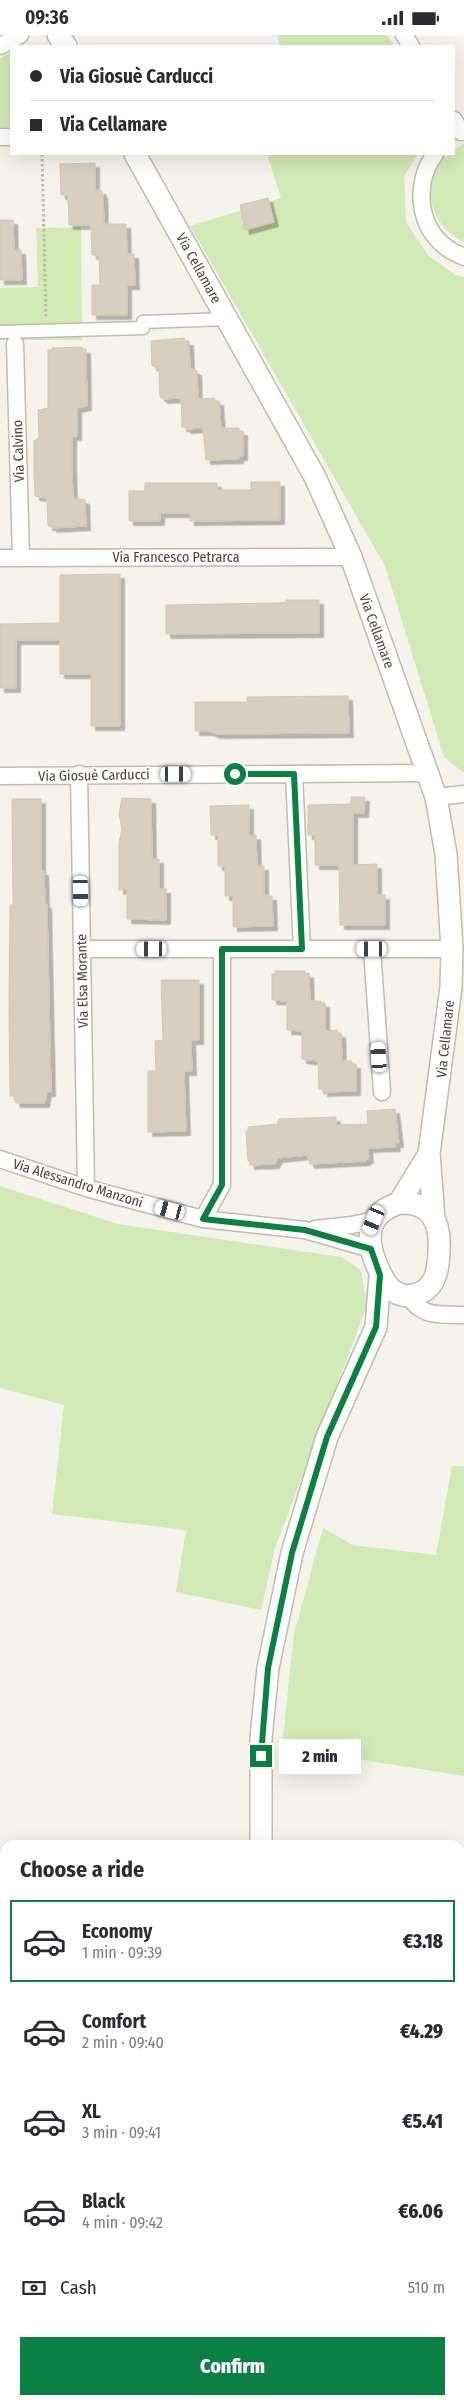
<!DOCTYPE html>
<meta charset="utf-8">
<style>
:root{--surface:#fff;--page:#f7f7f7;--text:#2b2b33;--muted:#7c7c81;--line:#e1e1e2;--accent:#0b8043}
body{margin:0;font-family:"Fira Sans Condensed",sans-serif;background:var(--page);color:var(--text);height:100vh;display:flex;flex-direction:column;font-size:19px;white-space:nowrap}
*{box-sizing:border-box;margin:0}
p{font-size:16px;color:var(--muted)}
.icon{flex:none;width:28px;height:28px;fill:none;stroke:currentColor;stroke-width:2;stroke-linecap:round;stroke-linejoin:round}
.map{position:relative;flex:1;overflow:hidden}
.panel{position:absolute;left:0px;top:1805px;width:465px;height:565px;display:flex;flex-direction:column;background:var(--surface);border-radius:15px 15px 0 0;box-shadow:0 5px 20px #0002}
.panel>*{flex:none}
.top-card{position:absolute;left:10px;top:10px;width:445px;height:110px;border-radius:0px;box-shadow:0 5px 20px #0002;display:grid;align-content:center;height:110px;padding:0 20px;background:var(--surface)}
.end{position:absolute;width:22px;height:22px;margin:-11px;border:6px solid #0b8043;background:#fff;box-shadow:0 0 0 2px #fff}
.from{border-radius:50%}
.bubble{position:absolute;height:35px;border-radius:0px;background:var(--surface);box-shadow:0 5px 20px #0002;font-size:16px;font-weight:800;line-height:35px;text-align:center}
.car{position:absolute;width:15px;height:30px;margin:-15px -8px;border-radius:6px;box-shadow:0 0 4px 1px #0007;background:linear-gradient(#fff 24%,#345 0 40%,#fff 0 76%,#345 0 86%,#fff 0)}
.top-card b{display:flex;align-items:center;gap:18px;height:48px;font-size:19px}
.top-card b+b{border-top:1px solid var(--line)}
.top-card i{width:12px;height:12px;background:var(--text)}
ul{padding:0;list-style:none}
li{display:flex;align-items:center;gap:15px;height:82px;margin:0 10px 8px;padding:0 10px;border:2px solid transparent;border-radius:0px}
li div{flex:1}
li b{display:block;font-size:19px}
li em{font-style:normal;font-weight:800}
li.current{border-color:var(--accent)}
li>.icon{width:45px;height:45px;stroke-width:1.5}
h2{padding:0 20px;font-size:22px;line-height:60px}
.pay{display:flex;align-items:center;gap:12px;height:55px;padding:0 20px;font-size:19px}
.pay p{margin-inline-start:auto}
.button{display:flex;gap:10px;margin-top:auto;padding:10px 20px}
.button a{flex:1;height:58px;border-radius:0px;background:var(--accent);color:#fff;font-size:20px;font-weight:800;line-height:58px;text-align:center}
.status{display:flex;justify-content:space-between;align-items:center;height:35px;padding:0 25px;background:var(--surface);direction:ltr}
.status svg{height:14px;fill:currentColor}
.map>svg:first-child{display:block}
</style>
<div class="status"><b>09:36</b><svg viewBox="0 0 49 12"><path d="M0 12V9h3v3zM5 12V6h3v6zM10 12V3h3v9zM15 12V0h3v12zM26 1h20v11H26zM47 4h2v5h-2z"/></svg></div>
<div class="map">
<svg width="464" height="2370" viewBox="0 0 464 2370">
<defs>
<filter id="shadow"><feDropShadow dx="4.5" dy="4.5" stdDeviation="0" flood-color="#0004"/></filter>
</defs>
<rect width="100%" height="100%" fill="#f6f3ec"/>
<!-- green -->
<path fill="#d2eab5" d="M 277,0 L 387,0 L 394,11 L 280,11 Z
M 11,17 L 11,92 L 0,92 L 0,23 Z
M 464,108 L 464,207 C 439,195 425,170 433,142 C 434,135 440,128 444,122 L 454,119 L 454,115 Z
M 267,119 L 418,119 L 404,141 L 406,187 L 428,220 L 455,240 L 464,242 L 464,738 L 444,722 L 385,531 L 190,191 L 281,163 Z
M 81,192 L 82,305 L 0,305 L 0,253 L 38,252 L 36,193 Z
M 0,1151 L 118,1189 L 341,1222 L 361,1235 L 367,1271 L 275,1513 L 261,1575 L 176,1557 L 186,1495 L 52,1479 L 64,1370 L 0,1353 Z
M 452,1431 L 464,1431 L 464,1741 L 282,1712 L 294,1599 L 323,1493 L 353,1510 L 436,1520 Z"/>
<!-- building -->
<path fill="#d8cfc1" stroke="#d3c7b4" filter="url(#shadow)" d="M 95,128 L 95,155 L 101,155 L 103,159 L 104,189 L 126,189 L 127,219 L 134,219 L 135,250 L 127,250 L 127,280 L 92,280 L 92,250 L 100,250 L 99,220 L 92,220 L 91,190 L 69,190 L 68,160 L 61,160 L 60,129 Z
M 268,163 L 274,187 L 245,195 L 240,170 Z
M 0,185 L 13,185 L 14,215 L 21,215 L 22,245 L 0,245 Z
M 184,303 L 185,306 L 189,306 L 190,333 L 197,336 L 198,364 L 215,363 L 215,366 L 219,366 L 221,393 L 239,393 L 239,396 L 243,396 L 243,421 L 239,421 L 239,424 L 206,425 L 203,393 L 186,394 L 186,392 L 182,392 L 181,363 L 163,364 L 162,362 L 160,362 L 159,334 L 152,331 L 151,306 Z
M 82,312 L 82,314 L 86,314 L 87,371 L 77,373 L 77,401 L 72,401 L 72,435 L 73,463 L 85,465 L 86,491 L 52,493 L 52,491 L 48,491 L 47,463 L 35,461 L 34,437 L 34,406 L 39,403 L 38,375 L 48,373 L 48,315 L 52,315 L 52,313 Z
M 251,447 L 280,447 L 280,485 L 190,486 L 190,478 L 160,478 L 160,486 L 129,486 L 129,456 L 145,456 L 145,448 L 217,448 L 217,455 L 251,455 Z
M 120,539 L 120,691 L 91,691 L 91,639 L 60,639 L 60,605 L 16,605 L 16,653 L 0,653 L 0,589 L 60,588 L 60,540 Z
M 286,565 L 319,565 L 319,598 L 166,599 L 166,570 L 279,568 L 286,567 Z
M 348,661 L 349,698 L 216,699 L 209,696 L 195,696 L 195,667 L 247,667 L 247,662 Z
M 351,762 L 365,762 L 364,778 L 353,778 L 353,830 L 377,829 L 377,860 L 385,860 L 385,890 L 340,890 L 339,830 L 315,830 L 315,800 L 308,800 L 308,770 L 351,769 Z
M 122,763 L 151,764 L 152,824 L 159,824 L 159,854 L 166,854 L 166,885 L 127,884 L 127,854 L 119,855 L 119,808 L 122,794 L 119,779 Z
M 12,764 L 41,764 L 41,836 L 44,836 L 45,869 L 47,869 L 51,1057 L 47,1057 L 45,1068 L 16,1068 L 14,1061 L 10,1061 L 9,976 L 10,870 L 13,870 Z
M 249,770 L 249,801 L 256,800 L 257,831 L 264,831 L 264,861 L 272,861 L 273,891 L 233,892 L 233,861 L 225,861 L 225,831 L 218,831 L 218,800 L 211,800 L 210,771 Z
M 275,936 L 305,936 L 305,939 L 309,938 L 310,966 L 321,966 L 321,968 L 325,968 L 325,996 L 337,995 L 337,998 L 341,998 L 342,1026 L 352,1026 L 352,1029 L 356,1029 L 356,1056 L 323,1057 L 323,1054 L 319,1054 L 318,1026 L 302,1024 L 302,996 L 287,995 L 287,966 L 272,965 L 272,939 L 275,939 Z
M 161,945 L 199,945 L 199,1005 L 191,1005 L 192,1036 L 184,1036 L 186,1096 L 148,1097 L 148,1036 L 156,1036 L 155,1006 L 163,1005 Z
M 395,1074 L 399,1108 L 395,1108 L 396,1112 L 368,1113 L 369,1124 L 366,1124 L 366,1126 L 310,1129 L 307,1120 L 278,1123 L 275,1129 L 250,1130 L 250,1126 L 248,1126 L 246,1096 L 248,1096 L 248,1092 L 277,1089 L 279,1084 L 336,1082 L 336,1090 L 368,1089 L 367,1076 Z"/>
<g fill="none" stroke-linecap="round" stroke-linejoin="round">
<defs>
<path id="pedestrian" d="M 0,297 L 143,293 L 143,287 L 227,284"/>
<path id="minor" d="M 404,0 L 411,11
M 0,11 L 20,0
M 454,85 L 461,97
M 0,102 L 11,102
M 435,119 C 414,147 417,191 447,213 C 452,217 458,219 464,222
M 15,309 L 21,522
M 0,523 L 351,522
M 79,739 L 86,1153
M 294,739 L 302,914
M 0,741 L 428,738
M 436,762 L 464,759
M 82,914 L 452,914
M 372,914 L 382,1057
M 0,1124 L 86,1153 L 203,1184 L 305,1195 L 371,1214
M 203,1184 L 222,1150 L 222,914
M 315,1194 L 352,1190 L 374,1185
M 409,1261 C 421,1283 441,1279 464,1280"/>
<path id="tertiary" d="M 58,0 L 66,11
M 135,119 L 315,442 L 351,522 L 436,762 L 446,819 L 452,914 L 451,952 L 429,1119 L 434,1183
M 399,1168 C 433,1166 441,1189 439,1218 C 438,1237 435,1255 414,1260 C 391,1265 382,1243 375,1226 C 365,1199 369,1178 399,1168 Z
M 399,1168 L 429,1119
M 261,1810 L 261,1703 L 268,1633 L 292,1518 L 327,1402 L 376,1292 L 380,1240
M 278,2365 L 279,2370"/>
<path id="secondary" d="M 0,1866 L 5,1867
M 460,1918 L 464,1919"/>
</defs>
<!-- pedestrian casing -->
<use href="#pedestrian" stroke="#c2bbae" stroke-width="15"/>
<!-- minor casing -->
<use href="#minor" stroke="#c2bbae" stroke-width="19"/>
<!-- tertiary casing -->
<use href="#tertiary" stroke="#c2bbae" stroke-width="24"/>
<!-- secondary casing -->
<use href="#secondary" stroke="#d6c79b" stroke-width="26"/>
<!-- path -->
<path stroke="#c4b79f" stroke-width="3" stroke-dasharray="2.5 2.5" stroke-linecap="butt" d="M 42,119 L 46,283"/>
<!-- pedestrian -->
<use href="#pedestrian" stroke="#fff" stroke-width="12"/>
<!-- minor -->
<use href="#minor" stroke="#fff" stroke-width="16"/>
<!-- tertiary -->
<use href="#tertiary" stroke="#fff" stroke-width="21"/>
<!-- secondary -->
<use href="#secondary" stroke="#fff3cd" stroke-width="24"/>
</g>
<g fill="none" stroke-linecap="round" stroke-linejoin="round">
<!-- route -->
<path stroke="#0b8043" stroke-width="6" d="M 235,739 L 294,739 L 302,914 L 222,914 L 222,1150 L 203,1184 L 305,1195 L 371,1214 L 380,1240 L 376,1292 L 327,1402 L 292,1518 L 268,1633 L 261,1721"/>
</g>
<g text-anchor="middle" stroke-width="4" stroke-linejoin="round" paint-order="stroke">
<!-- street labels -->
<g font-size="14" fill="#4b4439" stroke="#fff">
<text transform="translate(199 233) rotate(61)" y="5">Via Cellamare</text>
<text transform="translate(18 416) rotate(-92)" y="5">Via Calvino</text>
<text x="176" y="527">Via Francesco Petrarca</text>
<text transform="translate(377 596) rotate(70)" y="5">Via Cellamare</text>
<text transform="translate(94 740) rotate(-1)" y="5">Via Giosuè Carducci</text>
<text transform="translate(82 946) rotate(-91)" y="5">Via Elsa Morante</text>
<text transform="translate(445 1004) rotate(-84)" y="5">Via Cellamare</text>
<text transform="translate(78 1148) rotate(17)" y="5">Via Alessandro Manzoni</text>
</g>
</g>
</svg>
<i class="end from" style="left:235px;top:739px"></i>
<i class="end" style="left:261px;top:1721px"></i>
<div class="bubble" style="left:279px;top:1704px;width:82px">2 min</div>
<i class="car" style="left:176px;top:739px;rotate:90deg"></i>
<i class="car" style="left:81px;top:856px;rotate:179deg"></i>
<i class="car" style="left:152px;top:914px;rotate:270deg"></i>
<i class="car" style="left:372px;top:914px;rotate:270deg"></i>
<i class="car" style="left:379px;top:1022px;rotate:356deg"></i>
<i class="car" style="left:170px;top:1175px;rotate:285deg"></i>
<i class="car" style="left:374px;top:1185px;rotate:203deg"></i>
<div class="top-card">
<b><i class="from"></i>Via Giosuè Carducci</b>
<b><i></i>Via Cellamare</b>
</div>
<section class="panel">
<h2>Choose a ride</h2>
<ul>
<li class="current"><svg class="icon" aria-label="car" viewBox="0 0 24 24"><path d="M5 17H2v-5l4-1 3-4h7l3 4 3 1v5h-3M9 17h6M6 11h13"/><circle cx="7" cy="17" r="2"/><circle cx="17" cy="17" r="2"/></svg><div><b>Economy</b><p>1 min · 09:39</p></div><em>€3.18</em></li>
<li><svg class="icon" aria-label="car" viewBox="0 0 24 24"><path d="M5 17H2v-5l4-1 3-4h7l3 4 3 1v5h-3M9 17h6M6 11h13"/><circle cx="7" cy="17" r="2"/><circle cx="17" cy="17" r="2"/></svg><div><b>Comfort</b><p>2 min · 09:40</p></div><em>€4.29</em></li>
<li><svg class="icon" aria-label="car" viewBox="0 0 24 24"><path d="M5 17H2v-5l4-1 3-4h7l3 4 3 1v5h-3M9 17h6M6 11h13"/><circle cx="7" cy="17" r="2"/><circle cx="17" cy="17" r="2"/></svg><div><b>XL</b><p>3 min · 09:41</p></div><em>€5.41</em></li>
<li><svg class="icon" aria-label="car" viewBox="0 0 24 24"><path d="M5 17H2v-5l4-1 3-4h7l3 4 3 1v5h-3M9 17h6M6 11h13"/><circle cx="7" cy="17" r="2"/><circle cx="17" cy="17" r="2"/></svg><div><b>Black</b><p>4 min · 09:42</p></div><em>€6.06</em></li>
</ul>
<div class="pay"><svg class="icon" aria-label="cash" viewBox="0 0 24 24"><path d="M3 7h18v10H3z"/><circle cx="12" cy="12" r="2"/></svg>Cash<p>510 m</p></div>
<div class="button"><a>Confirm</a></div>
</section>
</div>
